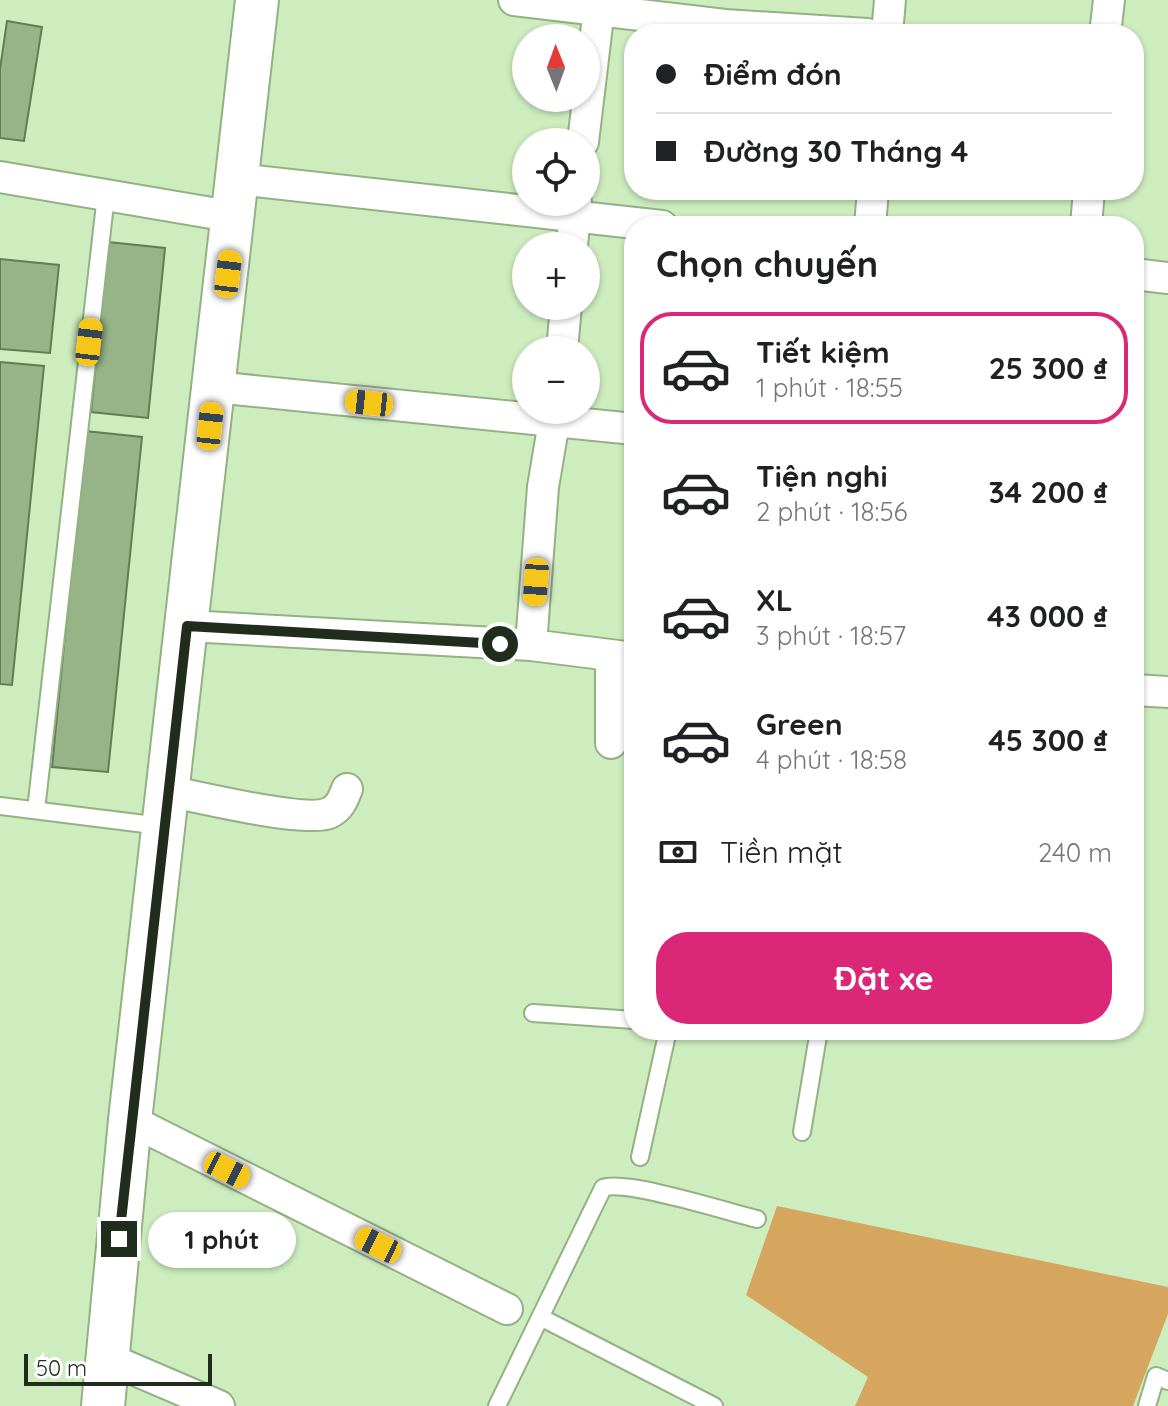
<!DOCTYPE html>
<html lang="vi">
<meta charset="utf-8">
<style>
:root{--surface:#fff;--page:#f2f2f2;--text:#202124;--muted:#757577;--line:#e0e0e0;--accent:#db2777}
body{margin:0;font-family:Quicksand,sans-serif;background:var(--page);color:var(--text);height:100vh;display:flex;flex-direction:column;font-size:30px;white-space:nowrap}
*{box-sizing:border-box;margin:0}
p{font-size:26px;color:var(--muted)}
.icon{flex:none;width:44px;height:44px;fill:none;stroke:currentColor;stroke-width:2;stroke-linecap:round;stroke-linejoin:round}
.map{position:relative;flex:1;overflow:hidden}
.drawer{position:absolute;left:624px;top:216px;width:520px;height:824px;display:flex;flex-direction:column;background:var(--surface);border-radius:32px;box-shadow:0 2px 6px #0004}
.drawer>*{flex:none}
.banner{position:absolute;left:624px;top:24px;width:520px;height:176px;border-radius:32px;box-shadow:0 2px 6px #0004;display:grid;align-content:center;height:176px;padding:0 32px;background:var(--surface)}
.needle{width:52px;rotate:359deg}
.tools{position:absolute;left:512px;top:24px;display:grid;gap:16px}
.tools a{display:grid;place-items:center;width:88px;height:88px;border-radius:50%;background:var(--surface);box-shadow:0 2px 6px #0004;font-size:40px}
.scale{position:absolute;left:24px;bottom:20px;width:188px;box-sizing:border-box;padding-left:8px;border:4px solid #212d1c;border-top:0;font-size:22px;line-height:28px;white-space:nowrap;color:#212d1c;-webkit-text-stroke:6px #fff;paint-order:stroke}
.end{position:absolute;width:36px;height:36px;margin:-18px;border:10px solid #212d1c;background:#fff;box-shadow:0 0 0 4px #fff}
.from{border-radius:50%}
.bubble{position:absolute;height:56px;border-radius:28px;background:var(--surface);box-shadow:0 2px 6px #0004;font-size:26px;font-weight:700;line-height:56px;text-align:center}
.car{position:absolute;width:24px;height:48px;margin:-24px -12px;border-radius:10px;box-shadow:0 0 6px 2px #0007;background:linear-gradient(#f5c518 24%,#345 0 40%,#f5c518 0 76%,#345 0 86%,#f5c518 0)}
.banner b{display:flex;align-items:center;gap:28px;height:76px;font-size:30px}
.banner b+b{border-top:2px solid var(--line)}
.banner i{width:20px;height:20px;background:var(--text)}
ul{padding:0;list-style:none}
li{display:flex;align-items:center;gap:24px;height:112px;margin:0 16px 12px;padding:0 16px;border:4px solid transparent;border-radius:32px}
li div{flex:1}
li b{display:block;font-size:30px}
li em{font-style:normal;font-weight:700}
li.on{border-color:var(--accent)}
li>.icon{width:72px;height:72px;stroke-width:1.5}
h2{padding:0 32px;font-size:36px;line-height:96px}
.pay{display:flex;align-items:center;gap:20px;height:88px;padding:0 32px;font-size:30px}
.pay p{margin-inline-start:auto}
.cta{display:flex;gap:16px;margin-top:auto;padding:16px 32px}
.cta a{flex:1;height:92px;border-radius:32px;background:var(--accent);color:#fff;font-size:32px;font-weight:700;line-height:92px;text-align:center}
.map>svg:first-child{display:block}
</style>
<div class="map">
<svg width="1168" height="1406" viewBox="0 0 1168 1406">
<rect width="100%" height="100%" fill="#cdedbf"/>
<!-- green -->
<path fill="#d6a65f" d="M 777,1206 L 1168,1287 L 1168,1314 L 1133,1406 L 855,1406 L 868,1377 L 746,1295 Z"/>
<!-- building -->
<path fill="#96b488" stroke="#617d53" stroke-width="2" d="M 7,21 L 42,27 L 24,141 L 0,138 L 0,69 Z
M 108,242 L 165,248 L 148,418 L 91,412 Z
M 0,259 L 59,265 L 50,353 L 0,349 Z
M 0,362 L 44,366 L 12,685 L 0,684 Z
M 85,431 L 142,437 L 108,772 L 52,767 Z"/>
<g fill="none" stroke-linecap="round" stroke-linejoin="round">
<defs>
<path id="service" d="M 0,806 L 161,826
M 36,810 L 106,195
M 533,1013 L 634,1020
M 802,1132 L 819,1030
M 640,1157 L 668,1030
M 542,1318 L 714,1406
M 497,1406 L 603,1188 C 625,1179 728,1212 757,1219
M 1147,1406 L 1156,1376 L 1168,1381"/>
<path id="minor" d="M 514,0 L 725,25 L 867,34
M 887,34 L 890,0
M 1105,34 L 1109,0
M 583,142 L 600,0
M 0,177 L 235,217
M 237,179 L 662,226
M 870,226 L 873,190
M 1086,226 L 1089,190
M 572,246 L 576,202
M 1134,274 L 1168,278
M 562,350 L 566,306
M 214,387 L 634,429
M 187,626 L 531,645 L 634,658
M 531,645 L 543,487 L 556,410
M 1134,690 L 1168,692
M 611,743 L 611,656
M 168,791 C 196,797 307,823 329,813 C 340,808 343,799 347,789
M 130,1120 L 507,1309
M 107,1358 L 219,1406"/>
<path id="secondary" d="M 103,1406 L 130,1120 L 257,0"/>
</defs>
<!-- service casing -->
<use href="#service" stroke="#94b185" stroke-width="20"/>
<!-- minor casing -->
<use href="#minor" stroke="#94b185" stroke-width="34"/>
<!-- secondary casing -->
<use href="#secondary" stroke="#94b185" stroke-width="46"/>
<!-- service -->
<use href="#service" stroke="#fff" stroke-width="16"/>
<!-- minor -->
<use href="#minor" stroke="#fff" stroke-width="30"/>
<!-- secondary -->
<use href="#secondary" stroke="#fff" stroke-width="42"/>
</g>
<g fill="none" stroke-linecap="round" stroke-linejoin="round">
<!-- route -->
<path stroke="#212d1c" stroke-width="10" d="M 119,1239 L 187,626 L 500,644"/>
</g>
</svg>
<div class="tools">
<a><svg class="needle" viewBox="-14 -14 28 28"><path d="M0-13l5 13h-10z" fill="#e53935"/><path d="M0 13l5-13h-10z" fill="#757577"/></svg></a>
<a><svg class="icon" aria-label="locate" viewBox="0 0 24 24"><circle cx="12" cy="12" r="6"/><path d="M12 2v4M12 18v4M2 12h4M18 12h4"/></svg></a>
<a>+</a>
<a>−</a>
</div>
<div class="scale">50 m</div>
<i class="end from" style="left:500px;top:644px"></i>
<i class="end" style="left:119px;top:1239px"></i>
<div class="bubble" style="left:148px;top:1212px;width:148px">1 phút</div>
<i class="car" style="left:228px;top:274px;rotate:7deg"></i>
<i class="car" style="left:89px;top:342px;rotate:7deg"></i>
<i class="car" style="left:369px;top:403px;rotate:276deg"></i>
<i class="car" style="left:210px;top:426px;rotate:6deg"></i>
<i class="car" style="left:536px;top:582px;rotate:184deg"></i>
<i class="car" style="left:227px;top:1170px;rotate:117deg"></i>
<i class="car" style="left:378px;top:1245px;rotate:296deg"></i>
<div class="banner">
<b><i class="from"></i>Điểm đón</b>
<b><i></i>Đường 30 Tháng 4</b>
</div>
<section class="drawer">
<h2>Chọn chuyến</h2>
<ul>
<li class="on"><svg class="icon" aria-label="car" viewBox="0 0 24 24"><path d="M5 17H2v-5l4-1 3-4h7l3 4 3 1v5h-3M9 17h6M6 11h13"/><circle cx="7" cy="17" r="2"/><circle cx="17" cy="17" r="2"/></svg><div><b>Tiết kiệm</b><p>1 phút · 18:55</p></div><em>25 300 ₫</em></li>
<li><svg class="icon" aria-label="car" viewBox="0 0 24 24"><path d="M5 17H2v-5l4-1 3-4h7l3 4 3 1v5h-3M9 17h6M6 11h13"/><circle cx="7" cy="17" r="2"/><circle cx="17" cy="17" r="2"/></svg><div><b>Tiện nghi</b><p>2 phút · 18:56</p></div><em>34 200 ₫</em></li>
<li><svg class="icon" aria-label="car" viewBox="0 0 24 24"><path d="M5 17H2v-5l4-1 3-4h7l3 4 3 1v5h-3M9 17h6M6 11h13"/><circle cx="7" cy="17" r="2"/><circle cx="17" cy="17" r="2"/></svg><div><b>XL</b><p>3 phút · 18:57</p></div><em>43 000 ₫</em></li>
<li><svg class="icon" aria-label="car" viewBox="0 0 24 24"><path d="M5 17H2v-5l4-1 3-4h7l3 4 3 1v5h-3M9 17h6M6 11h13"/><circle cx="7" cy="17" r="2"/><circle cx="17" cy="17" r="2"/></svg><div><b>Green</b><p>4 phút · 18:58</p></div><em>45 300 ₫</em></li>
</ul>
<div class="pay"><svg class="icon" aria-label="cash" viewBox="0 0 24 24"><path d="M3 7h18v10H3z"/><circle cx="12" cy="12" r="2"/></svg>Tiền mặt<p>240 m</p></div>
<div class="cta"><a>Đặt xe</a></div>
</section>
</div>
